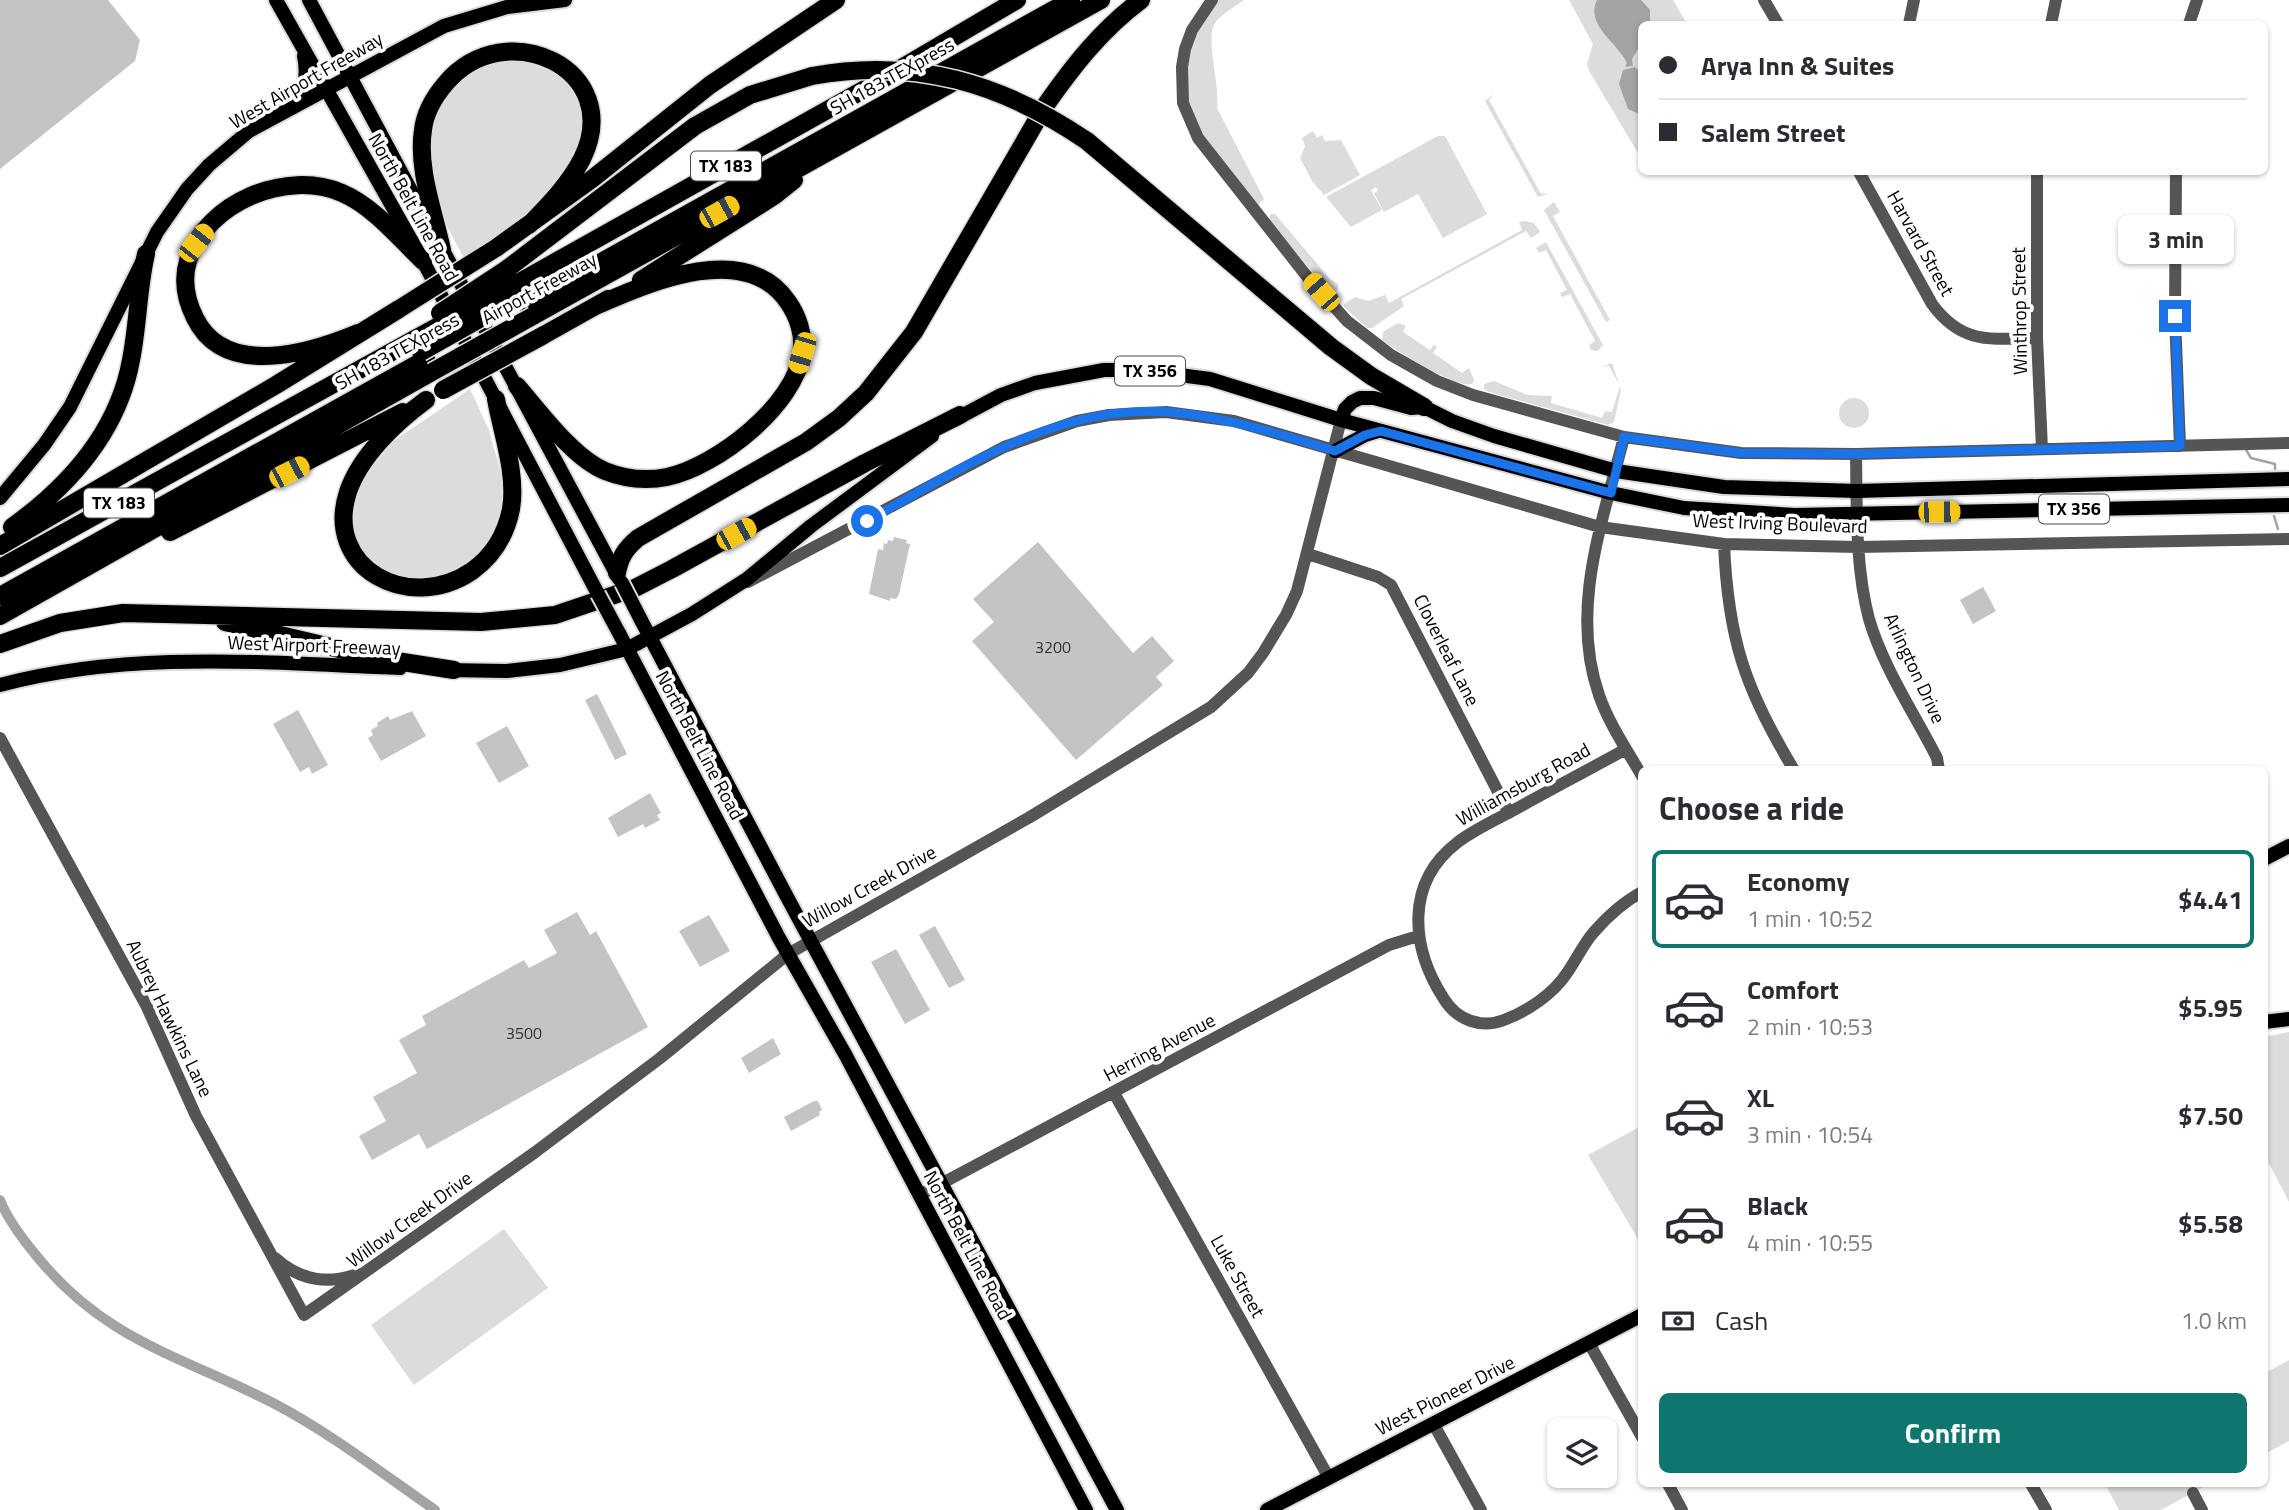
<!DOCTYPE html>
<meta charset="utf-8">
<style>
:root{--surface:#fff;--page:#f2f2f3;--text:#2b2b33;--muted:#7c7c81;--line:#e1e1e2;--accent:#0f766e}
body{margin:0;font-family:"Titillium Web",sans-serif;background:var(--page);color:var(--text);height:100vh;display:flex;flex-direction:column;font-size:26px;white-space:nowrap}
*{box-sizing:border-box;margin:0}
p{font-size:23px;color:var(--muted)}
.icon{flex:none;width:38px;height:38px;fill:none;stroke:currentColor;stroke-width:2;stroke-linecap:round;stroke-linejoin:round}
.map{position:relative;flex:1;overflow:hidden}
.details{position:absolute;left:1638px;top:766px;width:630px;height:721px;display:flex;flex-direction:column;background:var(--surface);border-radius:10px;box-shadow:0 2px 5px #0004}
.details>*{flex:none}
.guide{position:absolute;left:1638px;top:21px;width:630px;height:154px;border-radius:10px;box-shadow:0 2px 5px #0004;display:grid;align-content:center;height:154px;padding:0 21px;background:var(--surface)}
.fabs{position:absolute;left:1547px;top:1418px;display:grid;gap:14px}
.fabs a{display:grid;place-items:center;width:70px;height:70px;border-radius:10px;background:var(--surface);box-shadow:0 2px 5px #0004;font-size:35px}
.end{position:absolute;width:32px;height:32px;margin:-16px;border:9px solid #1a73e8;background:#fff;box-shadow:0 0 0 4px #fff}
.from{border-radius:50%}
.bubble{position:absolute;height:49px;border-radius:10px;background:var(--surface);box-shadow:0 2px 5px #0004;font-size:23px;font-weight:700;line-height:49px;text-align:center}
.car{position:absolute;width:21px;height:42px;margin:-21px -10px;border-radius:9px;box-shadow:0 0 5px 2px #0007;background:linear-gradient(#f5c518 24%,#345 0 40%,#f5c518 0 76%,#345 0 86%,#f5c518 0)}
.guide b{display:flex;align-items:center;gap:24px;height:66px;font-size:26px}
.guide b+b{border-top:2px solid var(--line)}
.guide i{width:18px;height:18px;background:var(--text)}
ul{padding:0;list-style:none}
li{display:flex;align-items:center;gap:21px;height:98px;margin:0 14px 10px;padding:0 7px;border:4px solid transparent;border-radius:10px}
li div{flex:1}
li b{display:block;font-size:26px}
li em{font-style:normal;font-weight:700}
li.on{border-color:var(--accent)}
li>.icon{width:63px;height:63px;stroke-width:1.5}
h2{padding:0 21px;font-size:32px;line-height:84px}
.pay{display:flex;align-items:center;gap:18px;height:77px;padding:0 21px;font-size:26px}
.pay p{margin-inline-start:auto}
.cta{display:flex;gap:14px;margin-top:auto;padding:14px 21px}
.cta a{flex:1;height:80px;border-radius:10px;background:var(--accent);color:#fff;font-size:28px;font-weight:700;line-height:80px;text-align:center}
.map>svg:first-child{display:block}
</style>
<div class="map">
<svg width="2289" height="1510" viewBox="0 0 2289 1510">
<rect width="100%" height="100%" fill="#fff"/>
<!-- green -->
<path fill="#dcdcdc" d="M 1217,0 L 1244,0 C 1235,7 1219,15 1214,25 C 1206,40 1220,86 1217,108 L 1264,199 L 1258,205 L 1207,147 L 1188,102 L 1184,81 L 1190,43 Z
M 1569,0 L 1673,0 L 1687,24 L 1642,24 L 1641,158 L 1589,71 L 1587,64 L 1593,44 Z
M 521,61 C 548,68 567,75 578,103 C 603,166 507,230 465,260 C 452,235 435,208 431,180 C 424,139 437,86 478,68 C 492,61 506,61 521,61 Z
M 1494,94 L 1489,100 L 1541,194 L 1549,193 L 1538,197 L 1485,101 Z
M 1313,131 L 1317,138 L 1322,135 L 1325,141 L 1341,140 L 1360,175 L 1324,195 L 1312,181 L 1300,158 L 1305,146 L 1302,138 Z
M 1438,136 L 1445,136 L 1487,214 L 1443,238 L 1418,194 L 1384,212 L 1374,193 L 1378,191 L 1376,187 L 1371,190 L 1382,210 L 1351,227 L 1326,197 Z
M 1554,202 L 1560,212 L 1553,216 L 1610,320 L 1606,322 L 1544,210 Z
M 1270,214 L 1275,214 L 1330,279 L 1338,284 L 1338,290 L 1331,294 L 1269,220 Z
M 1525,221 L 1534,223 L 1540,232 L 1531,238 L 1526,231 L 1401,299 L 1404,306 L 1372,328 L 1367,328 L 1344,307 L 1344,304 L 1355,297 L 1368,301 L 1385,295 L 1389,303 L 1522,230 L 1519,222 Z
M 1546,242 L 1603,345 L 1598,351 L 1591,350 L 1589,345 L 1595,341 L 1570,294 L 1562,297 L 1560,293 L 1567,290 L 1546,250 L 1539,253 L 1536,248 Z
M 1398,323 L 1406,326 L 1403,332 L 1430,350 L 1434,345 L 1437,347 L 1433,353 L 1462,373 L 1469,368 L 1474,380 L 1472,384 C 1455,389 1397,351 1382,340 L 1383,332 Z
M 1612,363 L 1621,390 L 1614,422 L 1608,425 L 1489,392 L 1484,389 L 1484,384 L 1494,381 L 1528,395 L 1552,396 L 1551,403 L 1602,418 L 1605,411 L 1612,412 L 1620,386 L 1609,366 L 1601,367 Z
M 470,389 L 489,430 L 501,473 L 502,502 L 494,536 L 478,558 L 434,581 L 385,575 L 363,554 L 354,539 L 351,518 L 354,500 L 365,475 L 395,440 Z
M1839 413a15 15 0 1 1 30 0a15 15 0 1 1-30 0Z
M 2289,1032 L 2289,1202 L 2265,1156 L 2264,1037 Z
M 1641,1126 L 1641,1244 L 1588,1155 Z
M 504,1229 L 548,1288 L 414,1385 L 371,1325 Z
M 2289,1360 L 2289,1441 L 2265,1454 L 2265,1373 Z
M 2105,1484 L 2209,1484 L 2161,1510 L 2119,1510 Z"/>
<!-- water -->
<path fill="#a3a3a3" d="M 1597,0 L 1641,0 L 1650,10 L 1650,24 L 1642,24 L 1641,44 L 1632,59 L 1633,66 L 1625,67 L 1627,63 C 1617,42 1585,25 1597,0 Z
M 1635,67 L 1641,73 L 1641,115 L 1628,109 L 1619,84 L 1623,70 Z"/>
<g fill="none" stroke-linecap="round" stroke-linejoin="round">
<!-- stream -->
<path stroke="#a3a3a3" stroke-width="2.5" d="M 2245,448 L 2251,458 L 2275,464 L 2275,469
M 2274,516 L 2278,529"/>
<!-- canal -->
<path stroke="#a3a3a3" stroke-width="10" d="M 0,1200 C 8,1220 21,1237 35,1254 C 104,1341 182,1356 275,1404 C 332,1434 383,1474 435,1510"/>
</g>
<!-- building -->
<path fill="#c4c4c4" d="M 0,0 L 108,0 L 140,40 L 135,61 L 0,169 Z
M 894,537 L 907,540 L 906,543 L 910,544 L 899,594 L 896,599 L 890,598 L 890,601 L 869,594 L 878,549 L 883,550 L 884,543 L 887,544 L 888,540 L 893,541 Z
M 1038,542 L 1133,653 L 1152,636 L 1174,661 L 1156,677 L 1163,685 L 1076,760 L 972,641 L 994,622 L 973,599 Z
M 1983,587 L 1996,611 L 1973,624 L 1960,600 Z
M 597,694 L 627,754 L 615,760 L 585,700 Z
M 298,710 L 328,765 L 312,774 L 309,767 L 300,772 L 273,724 Z
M 412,711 L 426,736 L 381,761 L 368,738 L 373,735 L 371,730 L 378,726 L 377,723 L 388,716 L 390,720 Z
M 507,726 L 529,766 L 499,783 L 476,743 Z
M 650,793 L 661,813 L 657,815 L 660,820 L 645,828 L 643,824 L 618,837 L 608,818 Z
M 577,912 L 590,935 L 596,931 L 648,1027 L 427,1149 L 419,1134 L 372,1160 L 359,1136 L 386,1121 L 373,1097 L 417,1073 L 399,1040 L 426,1025 L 422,1016 L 524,960 L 529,968 L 557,953 L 544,930 Z
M 709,915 L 730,951 L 700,967 L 679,931 Z
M 935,926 L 965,980 L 949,988 L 919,935 Z
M 896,949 L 930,1010 L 905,1024 L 871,962 Z
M 773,1038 L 781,1054 L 749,1073 L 741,1058 Z
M 814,1101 L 818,1101 L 822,1110 L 819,1112 L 820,1115 L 791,1131 L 784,1117 Z"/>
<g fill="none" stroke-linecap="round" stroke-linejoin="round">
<defs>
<path id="major" d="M 276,0 L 423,261 L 598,594
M 309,0 L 619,579
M 293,106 C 305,90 308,75 304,56
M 954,420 L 1001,395 L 1035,383 L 1104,370 L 1141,370 L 1210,379 L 1341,420 L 1611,493 L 1684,508 L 1795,515 L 2289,505
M 1341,420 L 1345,409 L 1352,402 L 1360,398 L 1374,398 L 1411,408 L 1424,407 L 1452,421 L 1494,436 L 1616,471 L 1724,487 L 1857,491 L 2289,479
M 1335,451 L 1365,435 L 1378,431
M 0,498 L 44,445 L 70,407 L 157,232 L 187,189 L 209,165 L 249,131 L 444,26 L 507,7 L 565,0
M 641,620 L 786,895 L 1117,1510
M 619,633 L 779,938 L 845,1054 L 1086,1510
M 445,670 L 507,671 L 560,665 L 627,649 L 692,614 L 747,579 L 811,526 L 932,436
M 0,685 C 132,650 265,663 400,668
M 2264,859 L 2289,846
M 2264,1022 L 2289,1019
M 1267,1510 L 1642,1315"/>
<path id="highway" d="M 1087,141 L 1331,347 L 1371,376 L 1424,407
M 496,248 L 592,179 L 710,85 L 836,0
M 442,250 C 434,212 417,169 423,130 C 425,112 434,97 446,83 C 506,13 626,69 582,159 C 569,184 549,205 529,225
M 507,269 L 695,126 L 750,95 L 812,76
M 641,280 L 774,196 L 794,180
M 516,284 L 881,80 L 1017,0
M 526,304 L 1071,0
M 533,316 L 1101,0
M 358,333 C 310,353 225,379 195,318 C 186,300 182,281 188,261 C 206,202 287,169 342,193 C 373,206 399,238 423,261
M 542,336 L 608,299
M 517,386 C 540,412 573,458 605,471 C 625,479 646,481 667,477 C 716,467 796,405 802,352 C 804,335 798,316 788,302 C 746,240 651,282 598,305
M 426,400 C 396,422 360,456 348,492 C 323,568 409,614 472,571 C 493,556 506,534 511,509 C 517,474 502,433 496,399
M 12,527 C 69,486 118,432 131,360 C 138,325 138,288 146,254
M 170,532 L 403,412
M 0,546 L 276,385 L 399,309
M 0,568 L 415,339
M 617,573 C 620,557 625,549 638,538 L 806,442 L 839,418 L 866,393 L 914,332 L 1045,106 C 1073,66 1101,30 1141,0
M 0,596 L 426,359
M 0,616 L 432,372
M 225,622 L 377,658 L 454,670
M 0,644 L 60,623 L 123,613 L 481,622 L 555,615 L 635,588 L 672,569 L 865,463 L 960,415"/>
</defs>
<!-- major casing -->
<use href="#major" stroke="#dbdbdb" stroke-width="18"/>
<!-- highway casing -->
<use href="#highway" stroke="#dbdbdb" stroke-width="21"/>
<!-- minor -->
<path stroke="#555" stroke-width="12" d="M 1212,0 L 1192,30 L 1185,49 L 1182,67 L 1183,103 L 1198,138 L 1309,279 L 1347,321 L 1391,355 L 1437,381 L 1473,395 L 1624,437 L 1741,453 L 1856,454 L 2289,443
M 1764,0 L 1778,24
M 1909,24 L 1914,0
M 2051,24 L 2056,0
M 2189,24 L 2197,0
M 1859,172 L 1932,304 C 1962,345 1991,339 2037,338
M 2037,172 L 2037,338 L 2042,449
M 2176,172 L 2175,316 L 2180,446
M 1624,437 C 1603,521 1569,609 1599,695 C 1609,724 1627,750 1642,776
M 1856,454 C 1857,508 1855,566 1869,619 C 1883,667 1914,713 1937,758 L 1939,770
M 1724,544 C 1728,639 1745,689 1794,770
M 1308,554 L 1378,577 L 1391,585 L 1509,813
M 748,582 L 1004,447 L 1077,421 L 1109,415 L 1166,412 L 1234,421 L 1600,527 L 1724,544 L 1858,547 L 2289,539
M 0,738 L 146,1005 L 196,1116 L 304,1315 L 534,1153 L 659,1059 L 788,954 L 1030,817 L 1211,707 L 1248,673 L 1263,653 L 1286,615 L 1297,591 L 1341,420
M 1626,749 C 1592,768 1557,786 1523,805 C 1502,817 1478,827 1458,842 C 1404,883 1411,948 1444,999 C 1457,1020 1481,1029 1504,1020 C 1528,1011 1553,994 1567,973 C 1576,960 1583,945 1593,933 C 1607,917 1623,902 1642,892
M 1114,1093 L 1329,1478
M 920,1195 L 1389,945 L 1418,936
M 275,1258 C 299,1280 327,1285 358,1274
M 1589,1343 L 1642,1437
M 1433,1423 L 1481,1510
M 1668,1484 L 1682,1510
M 2031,1484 L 2046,1510
M 2193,1493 L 2202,1510"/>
<!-- major -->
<use href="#major" stroke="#000" stroke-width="14"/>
<!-- highway -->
<use href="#highway" stroke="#000" stroke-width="18"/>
<defs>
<path id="major-bridge" d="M 622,583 L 641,620
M 598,594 L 619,633"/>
<path id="highway-bridge" d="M 812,76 C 914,57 1002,83 1087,141
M 399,309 L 496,248
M 440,313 L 507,269
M 415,339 L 516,284
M 421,352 L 522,295
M 432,372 L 533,316
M 443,390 L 542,336"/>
</defs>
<!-- major-bridge casing -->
<use href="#major-bridge" stroke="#dbdbdb" stroke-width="18" stroke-linecap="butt"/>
<!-- highway-bridge casing -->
<use href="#highway-bridge" stroke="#dbdbdb" stroke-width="21" stroke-linecap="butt"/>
<!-- major-bridge -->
<use href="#major-bridge" stroke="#000" stroke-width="14"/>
<!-- highway-bridge -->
<use href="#highway-bridge" stroke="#000" stroke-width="18"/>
</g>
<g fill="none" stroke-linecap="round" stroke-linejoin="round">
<!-- route -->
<path stroke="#1a73e8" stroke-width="9" d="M 867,521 C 959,470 1058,403 1169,412 C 1226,417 1280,434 1335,451 L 1365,435 L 1381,431 L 1611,493 L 1624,437 L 1741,453 L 1856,454 L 2180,446 L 2175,316"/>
</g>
<g text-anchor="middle" stroke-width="7" stroke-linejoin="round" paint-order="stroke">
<!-- number labels -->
<g font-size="16" fill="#313131">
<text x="1053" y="653">3200</text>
<text x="524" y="1039">3500</text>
</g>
<!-- shield labels -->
<g fill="#fff" stroke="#4c4c4c" stroke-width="2">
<rect x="691" y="151.5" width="70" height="29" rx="5"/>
<rect x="1115" y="356.5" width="70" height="29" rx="5"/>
<rect x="84" y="488.5" width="70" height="29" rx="5"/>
<rect x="2039" y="494.5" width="70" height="29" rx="5"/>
</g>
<g font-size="18" font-weight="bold" fill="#000">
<text x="726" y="172">TX 183</text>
<text x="1150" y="377">TX 356</text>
<text x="119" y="509">TX 183</text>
<text x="2074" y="515">TX 356</text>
</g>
<!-- street labels -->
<g font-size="19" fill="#000" stroke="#fff">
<text transform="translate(892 76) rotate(-29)" y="7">SH 183 TEXpress</text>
<text transform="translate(306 80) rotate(-30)" y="7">West Airport Freeway</text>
<text transform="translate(414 207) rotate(61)" y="7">North Belt Line Road</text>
<text transform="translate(1921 243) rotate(61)" y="7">Harvard Street</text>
<text transform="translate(539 288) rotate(-29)" y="7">Airport Freeway</text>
<text transform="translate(2019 311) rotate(-91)" y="7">Winthrop Street</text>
<text transform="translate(397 351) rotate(-29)" y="7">SH 183 TEXpress</text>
<text transform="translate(1780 523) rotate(2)" y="7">West Irving Boulevard</text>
<text transform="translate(314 645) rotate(2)" y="7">West Airport Freeway</text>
<text transform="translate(1447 650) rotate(63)" y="7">Cloverleaf Lane</text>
<text transform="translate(1915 668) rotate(65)" y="7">Arlington Drive</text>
<text transform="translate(700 745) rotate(62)" y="7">North Belt Line Road</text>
<text transform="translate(1523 784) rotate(-29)" y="7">Williamsburg Road</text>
<text transform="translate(869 886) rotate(-29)" y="7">Willow Creek Drive</text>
<text transform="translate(170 1018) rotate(64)" y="7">Aubrey Hawkins Lane</text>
<text transform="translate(1159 1047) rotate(-28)" y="7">Herring Avenue</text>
<text transform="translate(409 1219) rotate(-36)" y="7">Willow Creek Drive</text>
<text transform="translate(968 1245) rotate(62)" y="7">North Belt Line Road</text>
<text transform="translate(1238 1276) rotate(61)" y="7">Luke Street</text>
<text transform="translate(1445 1395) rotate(-27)" y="7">West Pioneer Drive</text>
</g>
</g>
</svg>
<div class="fabs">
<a><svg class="icon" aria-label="layers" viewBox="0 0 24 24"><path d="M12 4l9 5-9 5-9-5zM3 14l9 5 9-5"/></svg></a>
</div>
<i class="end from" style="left:867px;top:521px"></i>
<i class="end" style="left:2175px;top:316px"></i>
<div class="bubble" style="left:2118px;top:215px;width:116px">3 min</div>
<i class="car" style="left:719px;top:212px;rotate:61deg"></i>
<i class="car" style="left:196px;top:243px;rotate:38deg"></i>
<i class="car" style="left:1321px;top:292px;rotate:319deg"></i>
<i class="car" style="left:802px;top:353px;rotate:197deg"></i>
<i class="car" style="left:289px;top:472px;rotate:63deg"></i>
<i class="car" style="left:1939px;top:512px;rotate:89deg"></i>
<i class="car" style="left:736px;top:534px;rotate:61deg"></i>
<div class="guide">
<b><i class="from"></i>Arya Inn &amp; Suites</b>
<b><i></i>Salem Street</b>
</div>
<section class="details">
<h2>Choose a ride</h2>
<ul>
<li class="on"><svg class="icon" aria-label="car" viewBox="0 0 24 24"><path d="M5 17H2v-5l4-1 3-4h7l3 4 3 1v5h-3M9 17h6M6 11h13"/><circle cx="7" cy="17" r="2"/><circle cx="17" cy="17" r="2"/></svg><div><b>Economy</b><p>1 min · 10:52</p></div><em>$4.41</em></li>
<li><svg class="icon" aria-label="car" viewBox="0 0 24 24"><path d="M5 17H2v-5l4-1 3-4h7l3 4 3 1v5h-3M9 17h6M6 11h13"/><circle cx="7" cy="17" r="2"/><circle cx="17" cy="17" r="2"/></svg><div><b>Comfort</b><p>2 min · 10:53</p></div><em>$5.95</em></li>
<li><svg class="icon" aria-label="car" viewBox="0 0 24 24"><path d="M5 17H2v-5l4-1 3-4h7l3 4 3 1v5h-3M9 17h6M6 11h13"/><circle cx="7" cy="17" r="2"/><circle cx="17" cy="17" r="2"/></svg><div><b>XL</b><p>3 min · 10:54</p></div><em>$7.50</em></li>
<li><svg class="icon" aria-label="car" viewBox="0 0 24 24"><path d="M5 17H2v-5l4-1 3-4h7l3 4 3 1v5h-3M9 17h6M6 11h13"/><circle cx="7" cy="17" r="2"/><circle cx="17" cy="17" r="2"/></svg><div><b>Black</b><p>4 min · 10:55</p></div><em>$5.58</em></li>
</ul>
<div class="pay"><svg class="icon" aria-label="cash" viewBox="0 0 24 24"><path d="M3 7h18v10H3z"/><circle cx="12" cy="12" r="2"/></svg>Cash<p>1.0 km</p></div>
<div class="cta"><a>Confirm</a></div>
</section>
</div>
